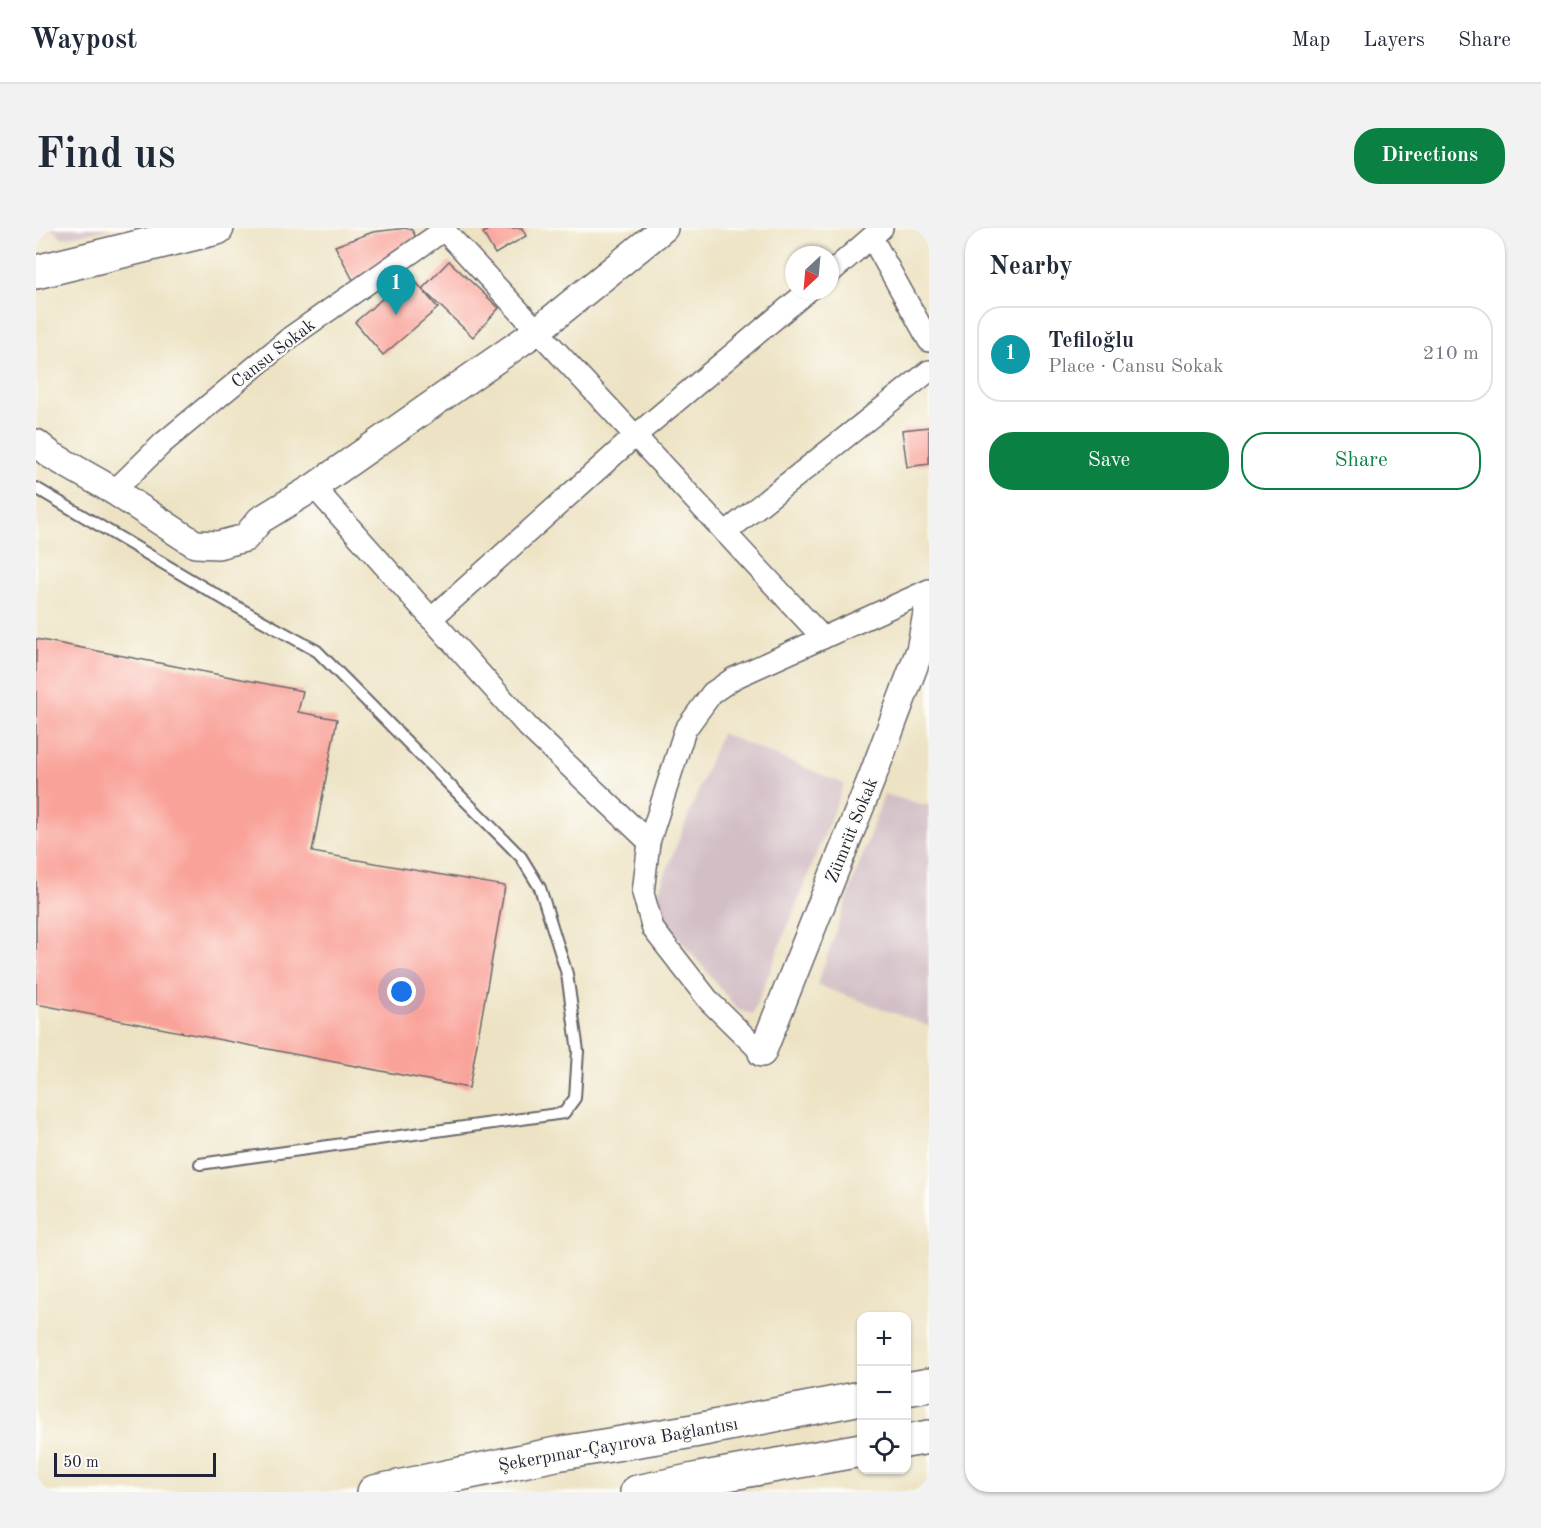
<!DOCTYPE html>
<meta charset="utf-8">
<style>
:root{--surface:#fff;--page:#f2f2f3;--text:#1f2937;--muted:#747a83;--line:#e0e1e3;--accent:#0b8043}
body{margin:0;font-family:"Old Standard TT",serif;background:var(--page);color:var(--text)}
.controls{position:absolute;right:18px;bottom:18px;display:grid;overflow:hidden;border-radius:12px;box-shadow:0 2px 4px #0004}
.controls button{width:54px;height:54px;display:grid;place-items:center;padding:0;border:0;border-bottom:2px solid var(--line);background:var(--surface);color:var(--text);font:30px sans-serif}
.compass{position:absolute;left:749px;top:18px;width:54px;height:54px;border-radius:50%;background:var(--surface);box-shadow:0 2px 4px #0004;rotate:206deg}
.scale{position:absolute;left:18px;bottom:15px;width:162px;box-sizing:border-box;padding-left:6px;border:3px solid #22223b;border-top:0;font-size:16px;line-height:21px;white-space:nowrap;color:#22223b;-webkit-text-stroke:4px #fdfcf7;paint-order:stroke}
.you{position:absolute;left:366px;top:764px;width:21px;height:21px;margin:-15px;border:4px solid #fff;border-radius:50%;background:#1a73e8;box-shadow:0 0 0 9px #1a73e833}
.badge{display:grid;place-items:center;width:39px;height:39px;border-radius:50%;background:var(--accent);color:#fff;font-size:20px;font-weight:700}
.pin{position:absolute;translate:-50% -50px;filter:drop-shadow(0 2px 3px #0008)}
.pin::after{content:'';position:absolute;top:32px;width:21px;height:18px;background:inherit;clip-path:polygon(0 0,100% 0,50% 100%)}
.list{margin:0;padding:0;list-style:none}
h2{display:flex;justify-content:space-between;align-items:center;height:78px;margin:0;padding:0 24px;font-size:26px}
h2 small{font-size:20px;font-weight:400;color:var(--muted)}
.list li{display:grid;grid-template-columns:39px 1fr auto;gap:18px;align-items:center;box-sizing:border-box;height:96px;margin:0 12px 12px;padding:0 12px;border:2px solid var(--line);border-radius:24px}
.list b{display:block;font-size:22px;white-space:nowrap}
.list p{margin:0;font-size:20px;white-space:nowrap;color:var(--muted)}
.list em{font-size:20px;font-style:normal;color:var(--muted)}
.actions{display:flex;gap:12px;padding:18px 24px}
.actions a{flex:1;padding:14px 0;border:2px solid var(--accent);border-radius:24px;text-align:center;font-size:21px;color:var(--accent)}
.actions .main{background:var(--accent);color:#fff}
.icon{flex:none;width:33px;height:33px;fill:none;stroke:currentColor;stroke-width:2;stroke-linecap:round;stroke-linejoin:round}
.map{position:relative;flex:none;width:893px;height:1264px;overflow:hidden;border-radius:24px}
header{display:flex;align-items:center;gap:36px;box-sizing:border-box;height:84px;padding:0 30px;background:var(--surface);border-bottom:2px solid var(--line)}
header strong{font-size:28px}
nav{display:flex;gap:33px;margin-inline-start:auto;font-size:21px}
.intro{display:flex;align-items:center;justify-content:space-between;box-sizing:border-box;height:144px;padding:0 36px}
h1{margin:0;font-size:42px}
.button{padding:15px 27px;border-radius:24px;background:var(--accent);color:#fff;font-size:21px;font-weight:700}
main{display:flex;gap:36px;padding:0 36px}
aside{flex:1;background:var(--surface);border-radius:24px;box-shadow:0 2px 4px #0004}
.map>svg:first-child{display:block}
.industrial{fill:#d2bec5}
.building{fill:#f9a299}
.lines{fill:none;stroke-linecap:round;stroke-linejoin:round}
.service-casing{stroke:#69666b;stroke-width:14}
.minor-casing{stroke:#69666b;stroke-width:24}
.tertiary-casing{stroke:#69666b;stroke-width:30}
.primary-casing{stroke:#69666b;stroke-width:36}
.motorway-casing{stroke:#69666b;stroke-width:36}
.service{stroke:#fff;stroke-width:10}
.minor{stroke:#fff;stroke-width:21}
.tertiary{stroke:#fff;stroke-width:27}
.primary{stroke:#fff;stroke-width:33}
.motorway{stroke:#fff;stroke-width:33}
.labels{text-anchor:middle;stroke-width:4.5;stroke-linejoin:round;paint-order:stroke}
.street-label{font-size:18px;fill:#22223b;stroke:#fdfcf7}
</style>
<header>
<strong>Waypost</strong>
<nav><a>Map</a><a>Layers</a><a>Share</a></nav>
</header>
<div class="intro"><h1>Find us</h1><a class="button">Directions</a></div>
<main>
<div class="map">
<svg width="893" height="1264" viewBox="0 0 893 1264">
<rect width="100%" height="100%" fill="#fdfcf7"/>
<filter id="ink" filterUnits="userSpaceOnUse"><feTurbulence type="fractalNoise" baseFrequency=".0167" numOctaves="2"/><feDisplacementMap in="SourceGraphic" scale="12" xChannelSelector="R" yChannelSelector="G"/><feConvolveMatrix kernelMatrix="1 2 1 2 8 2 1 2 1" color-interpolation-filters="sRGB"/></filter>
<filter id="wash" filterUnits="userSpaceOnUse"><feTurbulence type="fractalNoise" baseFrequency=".008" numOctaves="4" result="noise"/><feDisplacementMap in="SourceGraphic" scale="24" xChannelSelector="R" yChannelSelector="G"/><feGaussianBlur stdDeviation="1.35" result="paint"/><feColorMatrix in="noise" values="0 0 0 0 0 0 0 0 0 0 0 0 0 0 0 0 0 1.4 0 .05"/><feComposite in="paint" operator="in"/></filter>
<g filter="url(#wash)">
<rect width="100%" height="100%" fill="#ede3c4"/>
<!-- industrial -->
<g class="industrial">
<polygon points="15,0 77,0 27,10"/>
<polygon points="685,505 808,556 717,786 702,782 630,694 621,667"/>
<polygon points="848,566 893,578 893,798 781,757"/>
</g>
<g id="blocks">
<!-- building -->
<g class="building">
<polygon points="370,0 376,2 380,10 352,34 317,52 299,18 337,4"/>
<polygon points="455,0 486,0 490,8 459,26 447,5"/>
<polygon points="413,33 463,80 437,109 386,61"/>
<polygon points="374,47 402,80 347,127 319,94"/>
<polygon points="893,199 893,236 871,239 866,202"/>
<polygon points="0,411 267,463 262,484 301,491 276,624 469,658 433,860 0,776"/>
</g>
</g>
</g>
<g filter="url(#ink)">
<use href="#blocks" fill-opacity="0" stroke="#69666b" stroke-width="1.5"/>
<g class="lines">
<!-- service casing -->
<g class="service-casing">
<polyline id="service" points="0,260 194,375 281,423 485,629 504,660 531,746 542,823 539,870 528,885 164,936"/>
</g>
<!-- minor casing -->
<g class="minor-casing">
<g id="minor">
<polyline points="408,0 408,2 787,410"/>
<polyline points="836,10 893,113"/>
<polyline points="794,45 846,0"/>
<polyline points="278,259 492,499 613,614"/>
<polyline points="78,263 127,215 256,108 408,2"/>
<polyline points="689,305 893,143"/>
<polyline points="395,391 599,208 772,63"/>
<polyline points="726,825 674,774 617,701 607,665 613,614 649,502 676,465 698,450 893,362"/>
</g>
</g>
<!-- tertiary casing -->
<g class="tertiary-casing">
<g id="tertiary">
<polyline points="0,215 15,227 78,263 159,316 182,317 209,310 224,292 278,259 501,103 628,0"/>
<polyline points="726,825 837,547 884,422 893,375"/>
</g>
</g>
<!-- primary casing -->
<g class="primary-casing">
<polyline id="primary" points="0,44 181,0"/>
</g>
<!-- motorway casing -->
<g class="motorway-casing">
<g id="motorway">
<polyline points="870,1161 893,1157"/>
<polyline points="870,1213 893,1209"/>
<polyline points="338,1264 520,1226 657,1203 825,1170"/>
<polyline points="601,1264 663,1251 825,1222"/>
</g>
</g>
<!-- service -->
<use href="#service" class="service"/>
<!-- minor -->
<use href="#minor" class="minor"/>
<!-- tertiary -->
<use href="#tertiary" class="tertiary"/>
<!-- primary -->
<use href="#primary" class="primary"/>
<!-- motorway -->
<use href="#motorway" class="motorway"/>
</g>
</g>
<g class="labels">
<!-- street labels -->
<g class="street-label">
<text transform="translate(237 125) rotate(-38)" y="6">Cansu Sokak</text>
<text transform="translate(815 602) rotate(-68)" y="6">Zümrüt Sokak</text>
<text transform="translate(582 1216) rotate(-10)" y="6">Şekerpınar-Çayırova Bağlantısı</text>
</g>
</g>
</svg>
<div class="controls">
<button>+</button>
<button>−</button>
<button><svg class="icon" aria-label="locate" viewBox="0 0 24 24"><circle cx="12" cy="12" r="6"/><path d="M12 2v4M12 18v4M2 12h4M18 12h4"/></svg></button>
</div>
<svg class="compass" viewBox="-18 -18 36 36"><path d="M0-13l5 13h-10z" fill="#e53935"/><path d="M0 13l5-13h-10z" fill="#747a83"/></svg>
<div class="scale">50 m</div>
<div class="you"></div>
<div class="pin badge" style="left:360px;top:87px;background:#0f9aa8">1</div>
</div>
<aside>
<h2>Nearby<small></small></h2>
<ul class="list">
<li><span class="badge" style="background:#0f9aa8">1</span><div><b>Tefiloğlu</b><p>Place · Cansu Sokak</p></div><em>210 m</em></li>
</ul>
<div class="actions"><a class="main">Save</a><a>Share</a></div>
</aside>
</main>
